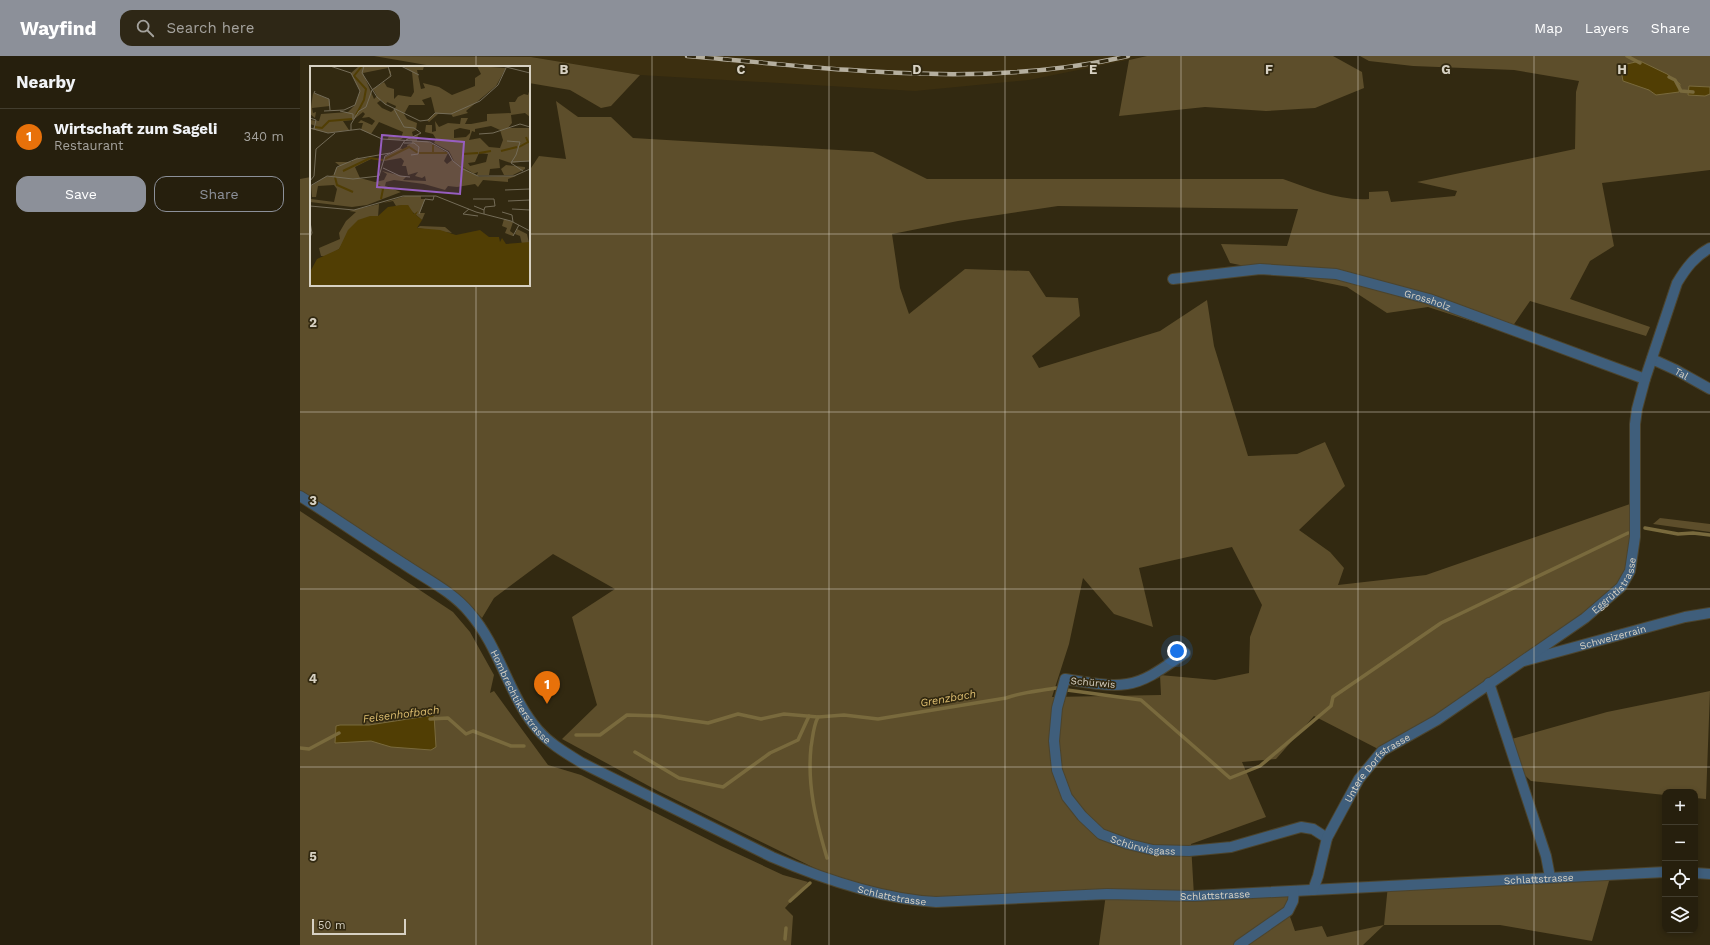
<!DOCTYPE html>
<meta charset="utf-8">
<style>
:root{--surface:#261f0d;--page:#2e2716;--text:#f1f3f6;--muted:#a4a29d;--line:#423d2e;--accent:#8c9099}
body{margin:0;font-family:"Work Sans",sans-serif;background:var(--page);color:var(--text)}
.controls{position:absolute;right:12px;bottom:12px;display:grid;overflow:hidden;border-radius:8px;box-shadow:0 2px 6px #0003}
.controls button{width:36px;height:36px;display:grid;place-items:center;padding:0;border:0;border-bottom:1px solid var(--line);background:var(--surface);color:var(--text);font:20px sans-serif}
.scale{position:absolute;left:12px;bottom:10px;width:94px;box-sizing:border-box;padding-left:4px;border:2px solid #d7d1c3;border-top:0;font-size:11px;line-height:14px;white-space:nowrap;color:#d7d1c3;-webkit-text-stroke:3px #322911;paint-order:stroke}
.you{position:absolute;left:877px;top:595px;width:14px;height:14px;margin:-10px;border:3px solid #fff;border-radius:50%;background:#1a73e8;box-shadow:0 0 0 6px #1a73e833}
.badge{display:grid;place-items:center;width:26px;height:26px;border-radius:50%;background:var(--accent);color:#fff;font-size:13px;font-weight:700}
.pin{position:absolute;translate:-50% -33px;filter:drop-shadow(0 1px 2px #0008)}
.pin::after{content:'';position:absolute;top:21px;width:14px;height:12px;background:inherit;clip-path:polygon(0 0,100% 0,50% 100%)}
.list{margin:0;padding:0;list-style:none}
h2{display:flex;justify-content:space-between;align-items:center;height:52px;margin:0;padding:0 16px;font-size:17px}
h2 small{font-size:13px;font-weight:400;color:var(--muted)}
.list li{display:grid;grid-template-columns:26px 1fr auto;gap:12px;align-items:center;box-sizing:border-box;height:56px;padding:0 16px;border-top:1px solid var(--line)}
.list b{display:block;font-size:15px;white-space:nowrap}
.list p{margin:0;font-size:13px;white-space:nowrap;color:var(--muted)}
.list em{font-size:13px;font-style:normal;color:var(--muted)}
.actions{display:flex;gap:8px;padding:12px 16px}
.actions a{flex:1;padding:9px 0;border:1px solid var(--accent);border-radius:12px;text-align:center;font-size:14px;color:var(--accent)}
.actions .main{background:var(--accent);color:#fff}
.icon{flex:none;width:22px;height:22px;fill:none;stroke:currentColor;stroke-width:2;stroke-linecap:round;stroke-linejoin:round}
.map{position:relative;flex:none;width:1410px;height:889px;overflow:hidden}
header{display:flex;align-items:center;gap:24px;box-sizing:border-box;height:56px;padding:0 20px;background:var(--accent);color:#fff}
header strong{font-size:19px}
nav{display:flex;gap:22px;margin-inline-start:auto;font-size:14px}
.search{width:280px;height:36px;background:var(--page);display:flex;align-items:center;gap:10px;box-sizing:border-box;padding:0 14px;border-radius:12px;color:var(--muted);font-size:15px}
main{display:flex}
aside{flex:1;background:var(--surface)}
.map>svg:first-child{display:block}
.built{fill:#3c2f10}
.green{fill:#5d4e2b;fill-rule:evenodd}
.water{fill:#513e04;stroke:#796a3d}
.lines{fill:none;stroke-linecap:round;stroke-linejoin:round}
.stream{stroke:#796a3d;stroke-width:3.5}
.minor-casing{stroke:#4c442d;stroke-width:12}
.minor{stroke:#3f5e7b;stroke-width:10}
.rail-casing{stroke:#b5af9f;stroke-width:4.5}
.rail{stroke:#322911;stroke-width:3;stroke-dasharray:9;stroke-linecap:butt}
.grid{fill:none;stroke:#d7d1c3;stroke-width:1;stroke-opacity:0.55}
.labels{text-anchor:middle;stroke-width:3.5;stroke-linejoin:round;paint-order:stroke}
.street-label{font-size:10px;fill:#d7d1c3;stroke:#322911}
.water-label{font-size:11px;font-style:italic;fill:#debe70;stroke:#322911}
.inset-river{fill:none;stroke:#513e04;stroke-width:2}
.inset-road{fill:none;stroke:#746c58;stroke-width:1}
.view{fill:#975ec0;fill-opacity:0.15;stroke:#975ec0;stroke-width:2}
.inset-edge{fill:none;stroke:#d7d1c3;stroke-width:2}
.grid-label{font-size:13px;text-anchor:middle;font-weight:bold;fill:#d7d1c3;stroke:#322911;stroke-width:3.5;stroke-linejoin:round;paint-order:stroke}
</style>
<header>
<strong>Wayfind</strong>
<div class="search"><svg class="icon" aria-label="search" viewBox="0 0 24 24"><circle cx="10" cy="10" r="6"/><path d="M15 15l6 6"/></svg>Search here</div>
<nav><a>Map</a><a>Layers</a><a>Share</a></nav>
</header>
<main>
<aside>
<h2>Nearby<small></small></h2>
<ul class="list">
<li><span class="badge" style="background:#e8710a">1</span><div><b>Wirtschaft zum Sageli</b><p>Restaurant</p></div><em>340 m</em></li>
</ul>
<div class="actions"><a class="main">Save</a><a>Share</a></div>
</aside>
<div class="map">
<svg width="1410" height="889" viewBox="0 0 1410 889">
<rect width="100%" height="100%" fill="#322911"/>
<!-- built -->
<polygon class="built" points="199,0 847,0 729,24 615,35 340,19 231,1"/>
<!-- green -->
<g class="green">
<polygon points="74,0 231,1 340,19 311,50 301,52 270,34 229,27 229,11 138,11"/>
<polygon points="847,0 1033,0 1062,16 1064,32 1015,52 966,55 905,51 819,60 829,4"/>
<path d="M1060,0h350v114l-108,13 12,63 -24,15 -20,38 80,28 -4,9 -116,-35 -22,32 -80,-26 -41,6 -40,-26 -117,-24 -9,-19 66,2 11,-37 -240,-3 -100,15 -66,13 8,54 9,26 56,-45 64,2 17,26 32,1 2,18 -48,40 7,12 121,-37 47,-31 7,46 34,110 49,-2 28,-12 20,44 -46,44 31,22 14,16 -6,17 88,-10 204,-71 5,33 -14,50 -104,76 -135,88 -68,-35 -38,43 -34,3 24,55 -75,27 3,52 100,-5 -6,20 7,20 27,-5 5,11 57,-12 4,-40 223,-11 -19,67 -92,-16h-116l-21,20h-264l7,-51 -170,8 -89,-18 -189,-93 -96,-52 35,-34 -25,-88 43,-28 -62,-35 -59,44 -12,20 -19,-20 -163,-107v-312l11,-2v108h218v-114l10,-15 27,3 -10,-58 22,16h33l22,21 240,14 54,27h356c28,10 56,22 86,20v-7l19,-1 3,11 64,-6 2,-5 -40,-9 158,-33 1,-57 3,-11 -65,-11 -101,-4 -44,-5zM932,491l30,58 -12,32 -1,36 -34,7 -55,-5 1,20 -109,2 17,-53 14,-66 31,36 39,13 -14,-59z"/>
<polygon points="0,455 153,556 170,576 194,619 190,637 194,635 248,709 281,719 421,790 483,819 508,826 485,852 493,860 491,889 0,889"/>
<polygon points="1360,462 1410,468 1410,476 1353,468"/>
<polygon points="1410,635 1406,743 1395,742 1395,736 1365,736 1365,739 1231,725 1218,713 1208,684 1307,656"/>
</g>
<!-- water -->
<g class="water">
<polygon points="1340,5 1367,18 1380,28 1379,36 1356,39 1349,34 1323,25 1321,14 1327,8"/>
<polygon points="1389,30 1410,31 1410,38 1405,40 1388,39"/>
<polygon points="134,659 136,691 131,694 91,691 71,685 35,687 36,670 40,669 69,669"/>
</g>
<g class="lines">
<!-- stream -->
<g class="stream">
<polyline points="1327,0 1340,7"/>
<polyline points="1369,21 1375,24 1381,35 1393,36"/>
<polyline points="1345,472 1378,478 1393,477 1410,479"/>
<polyline points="767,634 841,644 930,722 960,710 1031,650 1033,641 1141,567 1328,477"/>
<polyline points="130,663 148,662 166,678 173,675 211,690 224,690"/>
<polyline points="276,679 300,679 327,659 359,660 408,667 438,658 461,663 484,658 518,661"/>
<polyline points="0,692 9,693 39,677"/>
<polyline points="335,696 379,722 423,731 470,697 498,684 509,660"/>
<path d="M527,802c-11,-37 -20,-72 -16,-111 2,-11 2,-20 7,-30l26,-2 34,4 128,-21c16,-6 33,-7 50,-10"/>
<polyline points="490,845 510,827"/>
<polyline points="485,883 486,872"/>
</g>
<!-- minor casing -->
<g class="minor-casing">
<g id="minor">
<path id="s1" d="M873,223l87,-10 76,5 93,25 216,80"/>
<path id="s2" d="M1352,303l24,11 34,19"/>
<path id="s3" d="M0,440c35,22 69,46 104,68 22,15 49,28 66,49 30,35 39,84 68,117 12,14 28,23 44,33l190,94c51,22 108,42 164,45l171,-8 87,2 471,-24"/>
<path id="s4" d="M885,597c-18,12 -37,28 -58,31 -20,3 -42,-2 -62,-5l-8,29 -3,33 3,29 10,27 15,19 19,18 27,10 25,6 36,1 42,-4 70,-20 12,2 14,9"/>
<path id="s5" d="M1224,605l161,-44 25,-4"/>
<polyline points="1189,627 1246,800 1250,821"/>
<polyline points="1395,817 1410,818"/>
<path id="s6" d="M1013,834l5,-14 9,-38 32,-59 23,-28 55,-31 148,-102 36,-31 9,-16 5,-34v-113l2,-15 8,-30 32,-96c9,-15 18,-27 33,-35"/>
<polyline points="939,889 988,855 993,845 994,835"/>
</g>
</g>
<!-- minor -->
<use href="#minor" class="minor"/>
<!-- rail casing -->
<g class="rail-casing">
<path id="rail" d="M387,0c147,12 295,34 441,0"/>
</g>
<!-- rail -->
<use href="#rail" class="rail"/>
</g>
<!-- grid -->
<path class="grid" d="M176,0v11M352,0v889M529,0v889M705,0v889M881,0v889M1058,0v889M1234,0v889M0,178h11M229,178h1181M176,229v660M0,356h1410M0,533h1410M0,711h1410"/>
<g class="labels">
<!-- street labels -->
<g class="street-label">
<text dy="4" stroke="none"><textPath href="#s1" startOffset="259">Grossholz</textPath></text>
<text dy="4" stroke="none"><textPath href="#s2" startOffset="33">Tal</textPath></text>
<text dy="4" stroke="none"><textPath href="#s6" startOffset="445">Eggrütistrasse</textPath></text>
<text dy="4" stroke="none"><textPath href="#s5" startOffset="92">Schweizerrain</textPath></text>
<text transform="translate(793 626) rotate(5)" y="4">Schürwis</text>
<text dy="4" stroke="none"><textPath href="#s3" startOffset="305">Hombrechtikerstrasse</textPath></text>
<text dy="4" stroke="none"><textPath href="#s6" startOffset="142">Untere Dorfstrasse</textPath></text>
<text dy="4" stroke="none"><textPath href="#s4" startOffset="344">Schürwisgass</textPath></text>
<text dy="4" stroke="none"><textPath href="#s3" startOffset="1384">Schlattstrasse</textPath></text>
<text dy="4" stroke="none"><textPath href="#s3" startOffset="736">Schlattstrasse</textPath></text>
<text dy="4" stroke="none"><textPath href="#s3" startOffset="1060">Schlattstrasse</textPath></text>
</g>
<!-- water labels -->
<g class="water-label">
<text transform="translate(648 642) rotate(-10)" y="4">Grenzbach</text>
<text transform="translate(101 658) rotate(-7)" y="4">Felsenhofbach</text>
</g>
</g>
<!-- overview -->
<g transform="translate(10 10)">
<rect width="220" height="220" fill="#322911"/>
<path d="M49,0h28l4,6 -1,4 -4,4 4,-5 -2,-7 -25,5 11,26 3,-3 -4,-7 11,-7 3,5 7,2v10l4,-4 13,2 3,-5 -2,-20 -9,-6h21l-1,4h-6l4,19 4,-1 -2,-5 16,4 13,8 23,-9v-8l6,-4 -4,-8 29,2 -10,18 -30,25 2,2 -15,4 -2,-3h-13l-9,8 -2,-2 8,-7 -4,-16 -9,3 3,5h-16l-5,9 3,5 10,4 -1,7 -4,2 1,4 5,-1 -1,6h10l21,12 -4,8 3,3 5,-4 27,17 37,-1 -8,3v3l-25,-2 -5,7 -3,-3 -18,3 -9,-1 -3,4 -21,-6 -30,-4 -8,2 -1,4 16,6 -34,13 -15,2 -42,-5 1,-3 23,3 3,-13 -3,-4 -16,1 -2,11h-4l-1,-11 14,-9 9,-2 2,-7 4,-2 -5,-4h16l7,-5 -1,2 13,-1 13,2 -12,-1 -16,8 5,11 15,4 9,-2 3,-6 -5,-3 24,6 -3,3 23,1 -1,-5 -3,2 -7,-2 3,-4 -10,3 -2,-9h-4l2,-5 -3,-3 -17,3 1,-4 15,-9 4,2 4,-2 -1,-3 5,-2v-2l-8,-4 -4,3h-13l2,-4 12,2 2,-6 -24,-10 -8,12 -10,-4 2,-7h-5l3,-3 11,5 3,-4 -6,-4 -7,1 3,-4 -2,-2 -10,8 -10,1 6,9 -21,3 -17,-4 5,-3 -6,-2v-4l9,1 2,-7 27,-2 7,-7 5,-14 -9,-18zM71,34l5,5 1,-3 9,4 -1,3 -4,3 -9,-4 -5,-5zM0,22l3,5 16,6 1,7 -18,2 1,5 3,-1 -1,6 -5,-4 3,-21zM220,22v29l-5,-4 -14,2 1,8 -4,5h22v33l-19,2 -12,-4 1,9 -10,1 -1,6h-12l1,-3 -5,2 -19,-13 -5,-10 -15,-8 2,-4 -3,-5 -8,-2 1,-7h6v7l4,-1 -1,-10 4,6 9,-4 12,1 1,-6h7l-3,6h6l16,-3v-7l24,-1 -2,-11h6l3,-5 6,-3 4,1zM181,60l9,4 3,10 -3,8 -11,-1 -9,-9 -11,2 3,-9 3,1v-3zM150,62l10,2v3l-4,4 -12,1v-8zM169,87l9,1 -2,8 -16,4 -2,-3 7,-1zM196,99l19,2v2l-12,6h-9l-3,-6zM95,130h16v3h4l-5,14h5l-3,7 -13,-11 -1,-4 -12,1 -3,-5 -10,2zM69,138l-1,13 -30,18 -9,14 -11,7h-7l-2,-8 21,-9 -1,-6 7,-12 10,-9 -7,-1zM194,153l9,3 -3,9 4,3 -1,2 -8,-3 2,-5 -5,-2zM110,160l25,1 7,6 -35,-5zM207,163l10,5 2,9 -7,1 -2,-8 -5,-2z" fill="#5d4e2b" fill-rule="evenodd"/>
<path d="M92,139h6l6,9 4,-3 -2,4 6,5 -5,8 23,2 16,5 24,-5 9,7h10l1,5 2,-4 4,6 24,-2v44h-220v-14l7,-13 22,-10 9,-19 10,-10 12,-4h8l10,-9z" fill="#513e04"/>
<path class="inset-river" d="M46,49l8,-15 2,-11 -12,-13 8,-10M5,61l7,1 7,-7 23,-2M209,81l9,-5 -2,-5M191,85l16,-4M109,87h14v-8M123,87h14M169,87l12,-2M152,88l16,-1M75,93l24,-12 9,6M33,105l27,-13 13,2M25,111l2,8 16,7M68,119l5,4 -2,10"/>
<path class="inset-road" d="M20,0l21,7M54,0l-2,7 15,24 8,7 35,17 8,-1 7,-7 16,1 29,-13 18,-16 8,-17M91,0l18,9M192,0l28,7M62,24l19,-14 -3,-10M5,25l-1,2 15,6 1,11M84,43l10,18 10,1 7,5 -15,7M14,45l20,-1 11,-5 5,-14 -9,-18M30,45l13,3v5M0,52l6,2 -2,9M0,62l18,5 32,-4 22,10 48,3 18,10 5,9 10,8 15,7h36l16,-7M41,64v-6l8,-13 7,-4 6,-17M169,68l14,-1 27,-9 10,3M197,75l13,1 -4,13 -5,8M94,77h10l5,4 -1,7 -7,1M201,96l19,-1M201,97l12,8M73,102l17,8 10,1M24,109l3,-8 19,-8 34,-6M0,115l4,-5 2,-27 19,-16M0,120l17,-10 26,3 26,-3 6,-20 15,-8 5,-8M195,124l25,-1M163,133h21l1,7 -10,1 -1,3M198,135l22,-1M0,140l44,4 49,-14h33l40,16 35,9 19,10M164,140l10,4v4M159,143l-6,5 15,2M202,143l18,1M192,146l10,3 1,7M109,148l6,-15 8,1 1,-4M0,156l2,11 -2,4M203,170l6,-11"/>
<path class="view" d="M72,69l82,7 -4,52 -83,-7z"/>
<rect width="220" height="220" class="inset-edge"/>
</g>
<g class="grid-label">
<text x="264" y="18">B</text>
<text x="441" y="18">C</text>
<text x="617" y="18">D</text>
<text x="793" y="18">E</text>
<text x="969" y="18">F</text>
<text x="1146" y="18">G</text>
<text x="1322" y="18">H</text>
<text x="13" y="271">2</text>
<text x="13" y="449">3</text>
<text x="13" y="627">4</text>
<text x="13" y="805">5</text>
</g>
</svg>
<div class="controls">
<button>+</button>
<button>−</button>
<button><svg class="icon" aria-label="locate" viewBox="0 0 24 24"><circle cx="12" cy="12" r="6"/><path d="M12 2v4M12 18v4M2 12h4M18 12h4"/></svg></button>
<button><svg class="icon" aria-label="layers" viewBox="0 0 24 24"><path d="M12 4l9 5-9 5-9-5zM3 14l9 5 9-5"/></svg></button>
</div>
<div class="scale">50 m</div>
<div class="you"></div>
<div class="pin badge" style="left:247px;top:648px;background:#e8710a">1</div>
</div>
</main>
